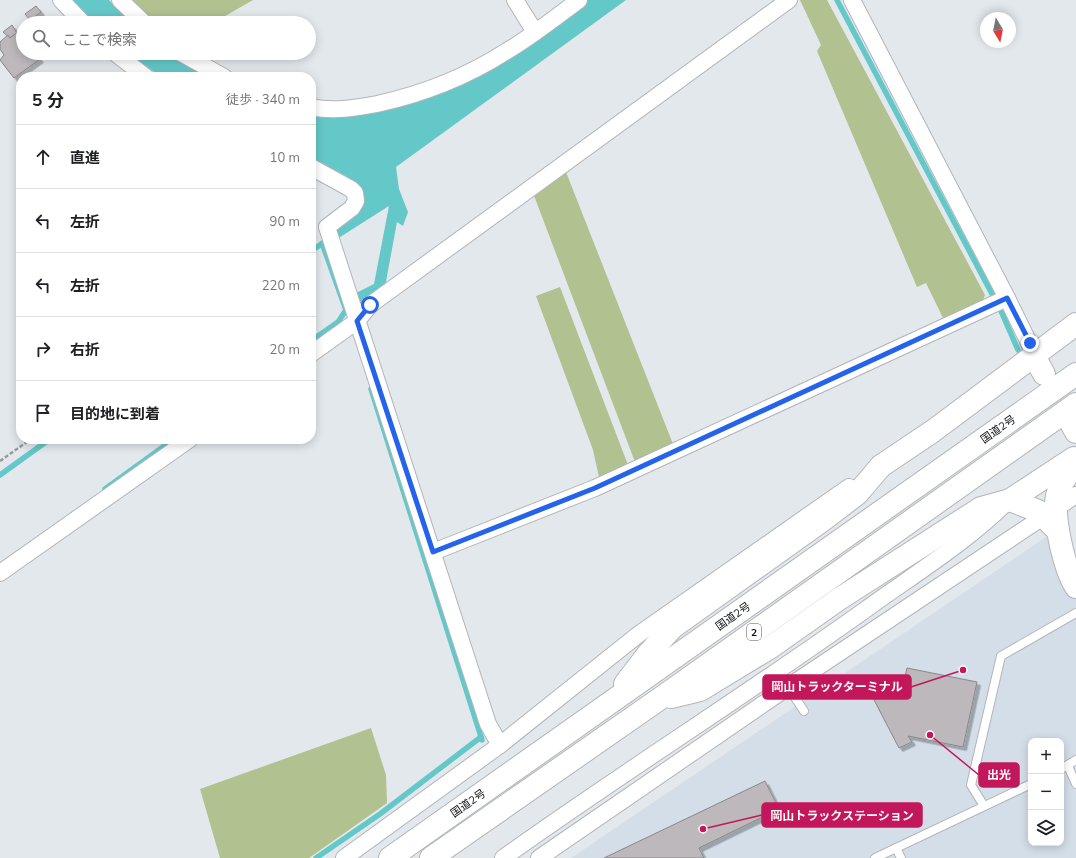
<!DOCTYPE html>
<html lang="ja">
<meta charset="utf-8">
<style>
:root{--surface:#fff;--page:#f2f2f2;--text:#202124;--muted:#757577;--line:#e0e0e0}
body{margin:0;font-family:Mulish,"Noto Sans JP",sans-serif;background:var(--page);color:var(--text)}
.controls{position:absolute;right:12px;bottom:12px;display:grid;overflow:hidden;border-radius:8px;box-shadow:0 2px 10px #0003}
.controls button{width:36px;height:36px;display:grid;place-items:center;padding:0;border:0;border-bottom:1px solid var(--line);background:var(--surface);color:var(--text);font:20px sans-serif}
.compass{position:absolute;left:980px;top:12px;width:36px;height:36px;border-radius:50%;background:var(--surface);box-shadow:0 2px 10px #0003;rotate:170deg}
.stop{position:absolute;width:12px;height:12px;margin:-9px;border:3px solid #2563eb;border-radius:50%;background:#fff}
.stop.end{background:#2563eb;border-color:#fff;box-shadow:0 1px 4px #0008}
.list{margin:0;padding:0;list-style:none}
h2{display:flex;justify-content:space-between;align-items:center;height:52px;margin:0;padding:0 16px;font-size:17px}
h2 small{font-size:13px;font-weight:400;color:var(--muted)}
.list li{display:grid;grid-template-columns:26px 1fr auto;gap:12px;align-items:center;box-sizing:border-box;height:64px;padding:0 16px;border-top:1px solid var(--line)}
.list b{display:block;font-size:15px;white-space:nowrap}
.list em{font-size:13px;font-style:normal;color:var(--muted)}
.icon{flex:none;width:22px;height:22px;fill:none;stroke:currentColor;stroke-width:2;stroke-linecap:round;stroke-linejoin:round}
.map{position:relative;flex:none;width:1076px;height:858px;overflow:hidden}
.search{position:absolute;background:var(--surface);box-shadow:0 2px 10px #0003;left:16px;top:16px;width:300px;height:44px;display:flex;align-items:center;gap:10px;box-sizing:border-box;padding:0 14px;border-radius:22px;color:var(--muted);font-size:15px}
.panel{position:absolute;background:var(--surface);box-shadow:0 2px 10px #0003;left:16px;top:72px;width:300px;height:372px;border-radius:16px}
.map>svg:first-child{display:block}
.built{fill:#d4dee8;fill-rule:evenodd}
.green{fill:#b1c190}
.water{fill:#64c8c9}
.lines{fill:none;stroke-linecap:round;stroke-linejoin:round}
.stream{stroke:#64c8c9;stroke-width:5.5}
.building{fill:#bcb8bc;stroke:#8a868a;filter:url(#shadow)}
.lane-casing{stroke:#b1b5ba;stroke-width:10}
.street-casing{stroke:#b1b5ba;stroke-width:18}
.secondary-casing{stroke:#b1b5ba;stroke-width:24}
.highway-casing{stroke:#b1b5ba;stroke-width:24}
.path{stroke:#969a9d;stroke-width:2.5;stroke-dasharray:4 2;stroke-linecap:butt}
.lane{stroke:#fff;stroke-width:8}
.street{stroke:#fff;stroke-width:16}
.secondary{stroke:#fff;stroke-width:22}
.highway{stroke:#fff;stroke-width:22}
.route{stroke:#2563eb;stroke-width:5}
.labels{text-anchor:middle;stroke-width:3;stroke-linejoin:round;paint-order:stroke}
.shield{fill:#fff;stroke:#565658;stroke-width:1}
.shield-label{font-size:10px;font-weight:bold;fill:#0d0e10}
.street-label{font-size:11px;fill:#0d0e10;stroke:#fff}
.leader{fill:none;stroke:#c2185b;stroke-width:1.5}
.callout-dot{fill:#c2185b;stroke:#fff;stroke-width:1.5}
.callout{fill:#c2185b;stroke:#c2185b;stroke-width:1.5}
.callout-label{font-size:12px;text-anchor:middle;font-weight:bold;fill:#fff}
</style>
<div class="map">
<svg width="1076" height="858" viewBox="0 0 1076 858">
<defs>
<filter id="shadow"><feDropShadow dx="3.5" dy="3.5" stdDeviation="0" flood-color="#0004"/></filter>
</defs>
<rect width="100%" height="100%" fill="#e3e8ec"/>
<!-- built -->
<path class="built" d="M1046,537l30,62v259h-505zM1031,741h30v102h-30z"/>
<!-- green -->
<g class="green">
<polygon points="129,0 253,0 213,23 151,23"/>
<polygon points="800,0 827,0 985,295 982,302 943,318 926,283 917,287 817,51 821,45"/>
<polygon points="566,172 673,444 635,462 533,193"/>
<polygon points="560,287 628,465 599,477 593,450 536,296"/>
<polygon points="371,728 386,775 387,803 309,858 220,858 200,789"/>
</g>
<!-- water -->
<g class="water">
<polygon points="71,0 109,0 131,23 91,23"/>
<polygon points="585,0 626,0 396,167 399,189 408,212 403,226 397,222 385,287 358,304 354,294 374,284 389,206 337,239 334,231 363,207 359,185 311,158 311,112 401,103"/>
<polygon points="127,53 171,53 189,67 212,77 162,77"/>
</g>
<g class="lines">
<!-- stream -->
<g class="stream">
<polyline points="837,0 1001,311 1018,350"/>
<polyline points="311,251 329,239"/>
<polyline points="311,341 338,322 346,310 322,243"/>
<polyline points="371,389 482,740"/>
<polyline points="0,475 50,439"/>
<polyline points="105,489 174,439"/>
<polyline points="316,858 380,814 481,737"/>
</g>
</g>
<!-- building -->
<g class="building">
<polygon points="36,6 41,12 30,20 25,14"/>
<polygon points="12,25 17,33 10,38 3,32"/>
<polygon points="19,31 23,37 23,53 35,53 40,59 14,78 0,60 4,55 0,49 0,42 8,35 10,38"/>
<polygon points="907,668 977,682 963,747 908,736 912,742 899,748 872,696 894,685 900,698"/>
<polygon points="765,781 779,809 699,848 704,858 604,858"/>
</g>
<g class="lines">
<!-- lane casing -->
<g class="lane-casing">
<g id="lane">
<polyline points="788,687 804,711"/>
<polyline points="1068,766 1076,784"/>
<polyline points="1061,769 1076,760"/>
<polyline points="984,806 971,785 1001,656 1076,613"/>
<polyline points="896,848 901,858"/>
<polyline points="875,858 1031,784"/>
</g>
</g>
<!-- street casing -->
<g class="street-casing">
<g id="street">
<polyline points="61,0 83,23"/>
<polyline points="120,0 144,23"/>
<polyline points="515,0 535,32"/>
<polyline points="852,0 1007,298 1029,343 1034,356"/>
<polyline points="115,53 146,77"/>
<polyline points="181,53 224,77"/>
<path d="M311,107c22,5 45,1 66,-3 46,-10 91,-28 130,-53 25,-15 49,-34 72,-51"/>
<polyline points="311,167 351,189 355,193 356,201 352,208 327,227 488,724 500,745"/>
<polyline points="311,354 357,321 370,305 789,0"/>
<polyline points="433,552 595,488 1007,298"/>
<polyline points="0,573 190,439"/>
<polyline points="344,858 500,745 639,634 849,487"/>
<path d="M503,858c119,-85 243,-163 362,-248 48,-35 101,-67 143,-109"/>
<polyline points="539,858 788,687 1076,495"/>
</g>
</g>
<!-- secondary casing -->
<g class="secondary-casing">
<g id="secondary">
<polyline points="1034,356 1044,374"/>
<polyline points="1072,425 1076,432"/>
<path d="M1076,463c-7,9 -14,18 -18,29 -7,21 6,76 18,95"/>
<polyline points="881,466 933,431 1076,324"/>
<polyline points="1010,500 1074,458"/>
<polyline points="1010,500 1038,511 1058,531"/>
</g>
</g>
<!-- highway casing -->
<g class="highway-casing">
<g id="highway">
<polyline points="625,684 648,654 673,627 823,520 857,494 881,466"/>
<polyline points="671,697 700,690 771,647 839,599 981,508 1010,500"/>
<polyline points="390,858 1076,374"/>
<polyline points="431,858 658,700 1076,404"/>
</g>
</g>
<!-- path -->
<polyline class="path" points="0,461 31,439"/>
<!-- lane -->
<use href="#lane" class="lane"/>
<!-- street -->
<use href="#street" class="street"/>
<!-- secondary -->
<use href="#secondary" class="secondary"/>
<!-- highway -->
<use href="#highway" class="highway"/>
</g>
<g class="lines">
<!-- route -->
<polyline class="route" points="370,305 357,321 433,552 595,488 1007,298 1030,343"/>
</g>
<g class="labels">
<!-- shield labels -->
<rect class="shield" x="747" y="624" width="14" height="16" rx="3"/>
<g class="shield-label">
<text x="754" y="636">2</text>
</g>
<!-- street labels -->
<g class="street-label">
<text transform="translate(998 429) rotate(-35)" y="4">国道2号</text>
<text transform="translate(733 616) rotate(-35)" y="4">国道2号</text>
<text transform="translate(468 803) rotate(-35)" y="4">国道2号</text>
</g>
</g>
<!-- callouts -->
<path class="leader" d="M963 670L911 687M930 735L979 775M703 829L762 815"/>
<g class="callout-dot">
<circle cx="963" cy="670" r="4"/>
<circle cx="930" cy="735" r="4"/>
<circle cx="703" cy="829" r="4"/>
</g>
<g class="callout">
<rect x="763" y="675" width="148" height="24" rx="4"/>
<rect x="979" y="763" width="40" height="24" rx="4"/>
<rect x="762" y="803" width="160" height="24" rx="4"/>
</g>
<g class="callout-label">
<text x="837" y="691">岡山トラックターミナル</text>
<text x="999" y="779">出光</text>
<text x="842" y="820">岡山トラックステーション</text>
</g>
</svg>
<div class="controls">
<button>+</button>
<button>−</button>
<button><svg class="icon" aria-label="layers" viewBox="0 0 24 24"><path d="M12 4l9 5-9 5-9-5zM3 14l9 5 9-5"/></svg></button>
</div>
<svg class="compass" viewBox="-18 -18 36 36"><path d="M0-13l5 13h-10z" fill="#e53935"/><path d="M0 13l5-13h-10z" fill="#757577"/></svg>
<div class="stop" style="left:370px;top:305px"></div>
<div class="stop end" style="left:1030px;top:343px"></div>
<div class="search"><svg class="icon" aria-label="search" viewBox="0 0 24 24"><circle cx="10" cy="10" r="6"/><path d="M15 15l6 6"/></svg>ここで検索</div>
<section class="panel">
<h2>5 分<small>徒歩 · 340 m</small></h2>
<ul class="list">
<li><svg class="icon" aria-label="ahead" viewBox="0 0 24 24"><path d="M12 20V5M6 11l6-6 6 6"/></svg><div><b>直進</b></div><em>10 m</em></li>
<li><svg class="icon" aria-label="left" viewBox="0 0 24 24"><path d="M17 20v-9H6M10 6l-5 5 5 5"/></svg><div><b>左折</b></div><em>90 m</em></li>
<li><svg class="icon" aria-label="left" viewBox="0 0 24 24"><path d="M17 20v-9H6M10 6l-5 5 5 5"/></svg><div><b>左折</b></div><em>220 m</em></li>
<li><svg class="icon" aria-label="right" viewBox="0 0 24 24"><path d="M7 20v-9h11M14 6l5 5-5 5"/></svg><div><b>右折</b></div><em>20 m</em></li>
<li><svg class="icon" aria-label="arrive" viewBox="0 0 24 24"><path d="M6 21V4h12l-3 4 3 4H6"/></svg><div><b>目的地に到着</b></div></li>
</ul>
</section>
</div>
